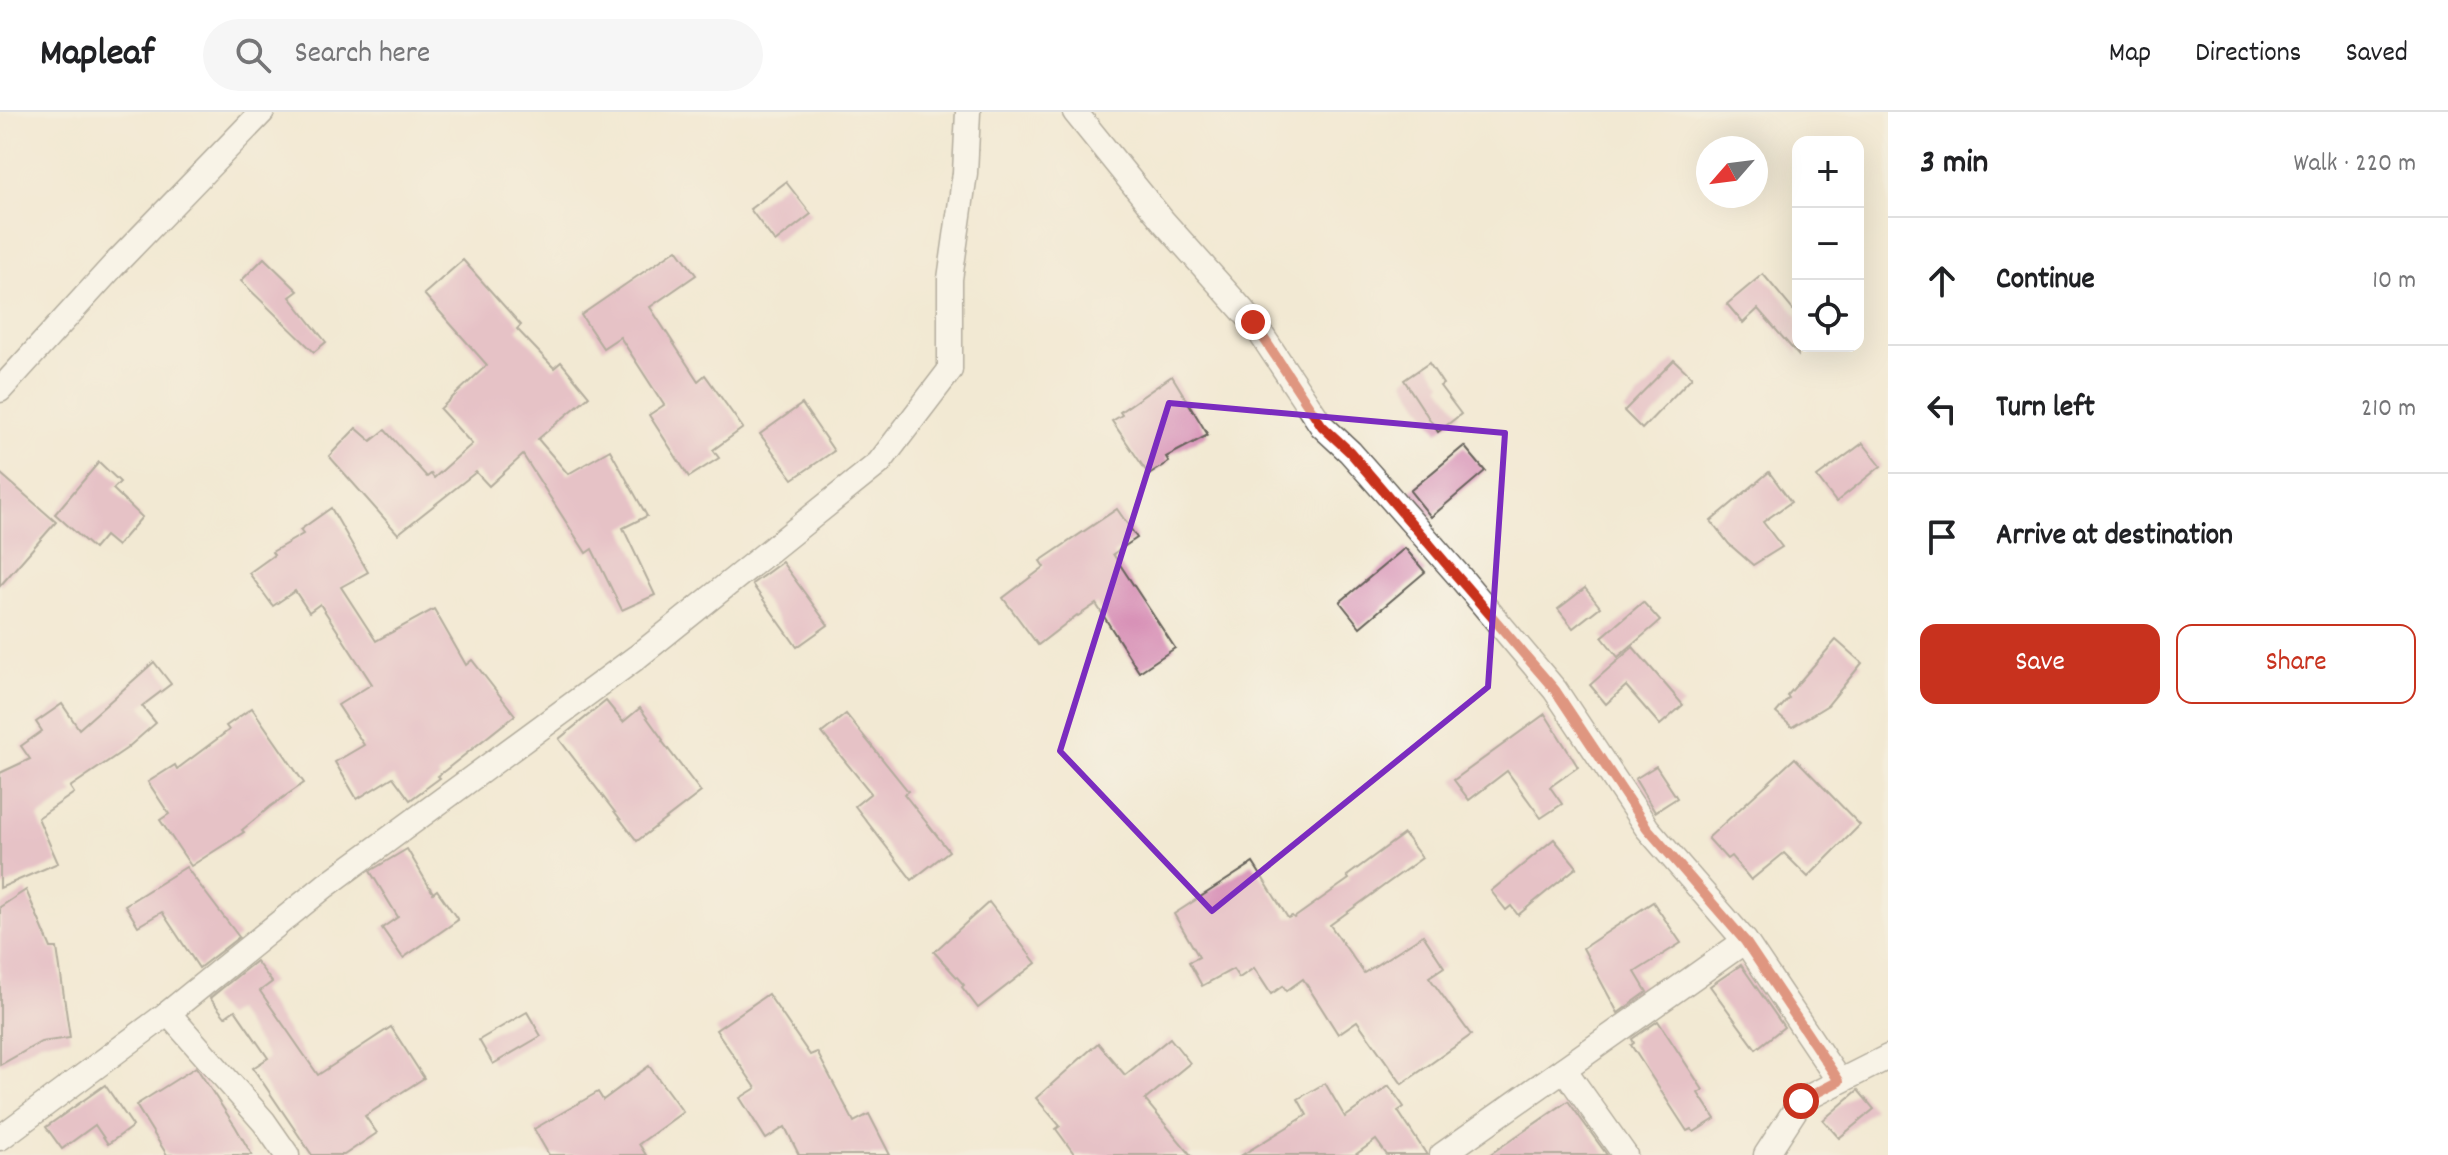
<!DOCTYPE html>
<meta charset="utf-8">
<style>
:root{--surface:#fff;--page:#f6f6f6;--text:#202124;--muted:#757577;--line:#e0e0e0;--accent:#c8321e}
body{margin:0;font-family:Dekko,sans-serif;background:var(--page);color:var(--text)}
.controls{position:absolute;right:24px;top:24px;display:grid;overflow:hidden;border-radius:16px;box-shadow:0 8px 32px #0002}
.controls button{width:72px;height:72px;display:grid;place-items:center;padding:0;border:0;border-bottom:2px solid var(--line);background:var(--surface);color:var(--text);font:40px sans-serif}
.compass{position:absolute;left:1696px;top:24px;width:72px;height:72px;border-radius:50%;background:var(--surface);box-shadow:0 8px 32px #0002;rotate:242deg}
.stop{position:absolute;width:24px;height:24px;margin:-18px;border:6px solid #c8321e;border-radius:50%;background:#fff}
.stop.end{background:#c8321e;border-color:#fff;box-shadow:0 2px 8px #0008}
.list{margin:0;padding:0;list-style:none}
h2{display:flex;justify-content:space-between;align-items:center;height:104px;margin:0;padding:0 32px;font-size:34px}
h2 small{font-size:26px;font-weight:400;color:var(--muted)}
.list li{display:grid;grid-template-columns:52px 1fr auto;gap:24px;align-items:center;box-sizing:border-box;height:128px;padding:0 32px;border-top:2px solid var(--line)}
.list b{display:block;font-size:30px;white-space:nowrap}
.list em{font-size:26px;font-style:normal;color:var(--muted)}
.actions{display:flex;gap:16px;padding:24px 32px}
.actions a{flex:1;padding:18px 0;border:2px solid var(--accent);border-radius:16px;text-align:center;font-size:28px;color:var(--accent)}
.actions .main{background:var(--accent);color:#fff}
.icon{flex:none;width:44px;height:44px;fill:none;stroke:currentColor;stroke-width:2;stroke-linecap:round;stroke-linejoin:round}
.map{position:relative;flex:none;width:1888px;height:1043px;overflow:hidden}
header{display:flex;align-items:center;gap:48px;box-sizing:border-box;height:112px;padding:0 40px;background:var(--surface);border-bottom:2px solid var(--line)}
header strong{font-size:38px}
nav{display:flex;gap:44px;margin-inline-start:auto;font-size:28px}
.search{width:560px;height:72px;background:var(--page);display:flex;align-items:center;gap:20px;box-sizing:border-box;padding:0 28px;border-radius:44px;color:var(--muted);font-size:30px}
main{display:flex}
aside{flex:1;background:var(--surface)}
.map>svg:first-child{display:block}
.building{fill:#d892b7}
.lines{fill:none;stroke-linecap:round;stroke-linejoin:round}
.minor-casing{stroke:#67645c;stroke-width:27}
.minor{stroke:#fff;stroke-width:24}
.route{stroke:#c8321e;stroke-width:10}
.marked{fill:none;stroke:#7b2cbf;stroke-width:6;stroke-linejoin:round}
</style>
<header>
<strong>Mapleaf</strong>
<div class="search"><svg class="icon" aria-label="search" viewBox="0 0 24 24"><circle cx="10" cy="10" r="6"/><path d="M15 15l6 6"/></svg>Search here</div>
<nav><a>Map</a><a>Directions</a><a>Saved</a></nav>
</header>
<main>
<div class="map">
<svg width="1888" height="1043" viewBox="0 0 1888 1043">
<rect width="100%" height="100%" fill="#f7f3e8"/>
<filter id="ink" filterUnits="userSpaceOnUse"><feTurbulence type="fractalNoise" baseFrequency=".0125" numOctaves="2"/><feDisplacementMap in="SourceGraphic" scale="16" xChannelSelector="R" yChannelSelector="G"/><feConvolveMatrix kernelMatrix="1 2 1 2 8 2 1 2 1" color-interpolation-filters="sRGB"/></filter>
<filter id="wash" filterUnits="userSpaceOnUse"><feTurbulence type="fractalNoise" baseFrequency=".006" numOctaves="4" result="noise"/><feDisplacementMap in="SourceGraphic" scale="32" xChannelSelector="R" yChannelSelector="G"/><feGaussianBlur stdDeviation="1.8" result="paint"/><feColorMatrix in="noise" values="0 0 0 0 0 0 0 0 0 0 0 0 0 0 0 0 0 1.4 0 .05"/><feComposite in="paint" operator="in"/></filter>
<g filter="url(#wash)">
<rect width="100%" height="100%" fill="#f2e9d3"/>
<g id="blocks">
<!-- building -->
<g class="building">
<polygon points="786,70 811,102 775,130 750,97"/>
<polygon points="677,137 696,163 650,195 698,269 705,263 743,316 713,338 719,346 689,365 649,303 664,293 620,225 603,236 581,203"/>
<polygon points="264,146 298,179 290,185 326,230 314,240 241,169"/>
<polygon points="463,148 521,213 517,217 554,256 561,250 589,284 538,327 568,362 610,338 647,404 623,416 655,483 622,498 592,437 586,441 523,343 489,374 476,360 398,422 329,344 356,316 371,329 385,318 427,365 431,362 434,366 472,332 440,297 487,253 424,182"/>
<polygon points="1763,162 1798,204 1798,243 1758,197 1743,211 1727,192"/>
<polygon points="1674,248 1692,265 1642,317 1624,299"/>
<polygon points="1429,251 1443,272 1440,274 1461,302 1438,320 1404,268"/>
<polygon points="1172,264 1208,323 1166,345 1169,350 1149,363 1112,309 1122,303 1120,300"/>
<polygon points="802,292 834,339 793,367 760,322"/>
<polygon points="1863,331 1881,354 1836,390 1817,365"/>
<polygon points="1464,334 1485,359 1431,405 1410,379"/>
<polygon points="99,350 120,370 113,377 142,405 117,434 105,424 94,437 55,402"/>
<polygon points="1769,360 1791,390 1763,410 1782,435 1753,453 1729,432 1711,409"/>
<polygon points="0,361 56,410 0,474"/>
<polygon points="331,396 368,460 341,475 376,529 434,497 466,553 472,548 515,603 438,664 440,666 410,688 393,665 357,687 335,650 364,633 338,593 372,572 320,492 309,500 295,479 273,494 249,461 274,443 272,440 303,422 300,418"/>
<polygon points="1117,397 1137,426 1113,442 1175,536 1139,560 1096,492 1078,504 1077,503 1038,533 1003,486 1044,455 1040,449"/>
<polygon points="1405,436 1425,460 1360,515 1340,490"/>
<polygon points="782,450 828,513 797,535 752,472"/>
<polygon points="1585,476 1600,495 1573,516 1558,497"/>
<polygon points="1643,490 1660,509 1618,545 1602,525"/>
<polygon points="1836,528 1862,551 1828,593 1792,615 1776,601 1789,586 1787,584"/>
<polygon points="1633,535 1683,593 1660,613 1626,574 1606,592 1590,573"/>
<polygon points="154,550 171,572 142,594 156,611 126,637 70,675 74,681 38,706 58,751 0,776 0,661 30,647 21,634 42,619 36,610 62,592 79,617"/>
<polygon points="606,589 623,610 640,596 663,628 662,629 701,680 637,729 559,627"/>
<polygon points="252,596 304,671 271,694 242,718 244,720 191,754 160,708 169,702 148,670 175,653 177,657 229,618 226,614"/>
<polygon points="846,602 908,679 904,682 949,739 912,768 855,694 871,681 822,621"/>
<polygon points="1545,602 1578,655 1550,675 1562,692 1541,706 1507,659 1469,688 1454,668"/>
<polygon points="1795,646 1860,713 1808,765 1784,741 1751,768 1731,744 1727,747 1708,726"/>
<polygon points="1656,654 1677,686 1655,700 1635,667"/>
<polygon points="1404,722 1422,746 1330,813 1364,861 1423,823 1444,855 1429,865 1471,923 1402,972 1357,909 1338,922 1303,867 1286,879 1283,874 1271,882 1254,856 1239,866 1233,857 1202,874 1189,850 1199,845 1174,802 1253,751 1288,806 1292,804 1294,806 1349,767 1347,764"/>
<polygon points="1554,727 1577,755 1518,803 1511,794 1506,798 1491,779"/>
<polygon points="407,737 433,781 437,778 458,808 403,846 382,816 398,805 370,759"/>
<polygon points="186,755 239,825 199,856 162,800 138,814 125,793"/>
<polygon points="26,778 51,836 57,836 70,926 41,930 0,953 0,795"/>
<polygon points="989,790 1036,851 978,896 962,875 964,873 934,840"/>
<polygon points="1653,790 1681,831 1635,860 1647,880 1618,901 1583,836"/>
<polygon points="256,849 272,870 260,879 318,963 391,915 424,966 365,1004 377,1021 344,1043 312,1043 253,956 268,946 235,898 225,905 210,886"/>
<polygon points="1741,853 1784,915 1756,937 1710,874"/>
<polygon points="768,882 810,943 817,940 854,1010 869,1002 890,1043 799,1043 785,1015 766,1027 740,986 756,976 716,918"/>
<polygon points="527,900 541,924 493,952 479,928"/>
<polygon points="1658,909 1703,978 1698,981 1715,1007 1694,1020 1691,1017 1687,1019 1631,933 1634,931 1632,927"/>
<polygon points="1170,926 1190,951 1145,988 1191,1043 1075,1043 1056,1017 1060,1014 1036,986 1098,931 1125,963"/>
<polygon points="649,954 683,1000 639,1032 646,1043 549,1043 534,1017 598,980 603,988"/>
<polygon points="196,955 235,1014 252,1043 167,1043 136,993"/>
<polygon points="1325,971 1345,1005 1389,974 1404,995 1398,999 1427,1043 1387,1043 1376,1028 1355,1043 1242,1043 1307,1003 1298,987"/>
<polygon points="105,973 133,1014 108,1032 95,1013 62,1037 46,1015"/>
<polygon points="1858,978 1874,997 1839,1026 1823,1008"/>
<polygon points="1568,989 1607,1043 1489,1043"/>
</g>
</g>
</g>
<g filter="url(#ink)">
<use href="#blocks" fill-opacity="0" stroke="#67645c" stroke-width="2"/>
<g class="lines">
<!-- minor casing -->
<g class="minor-casing">
<g id="minor">
<polyline points="1075,0 1163,109 1253,210 1322,314 1350,340 1460,465 1555,578 1647,716 1745,829"/>
<polyline points="0,278 114,153 262,0"/>
<polyline points="168,901 264,1010 287,1043"/>
<polyline points="1564,957 1625,1043"/>
<polyline points="0,1026 168,901 325,774 637,545 879,351 950,258 950,167 965,61 968,0"/>
<polyline points="1442,1043 1745,829 1839,969"/>
<polyline points="1766,1043 1801,989 1888,945"/>
</g>
</g>
<!-- minor -->
<use href="#minor" class="minor"/>
</g>
</g>
<g class="lines" filter="url(#ink)">
<!-- route -->
<polyline class="route" points="1253,210 1322,314 1350,340 1555,578 1647,716 1745,829 1839,969 1801,989"/>
</g>
<!-- marked area -->
<path d="M0 0H1888V1043H0ZM1169,291l336,30 -17,254 -276,224 -152,-160z" fill="#f2e9d3" fill-opacity=".55" fill-rule="evenodd"/>
<path class="marked" d="M1169,291l336,30 -17,254 -276,224 -152,-160z"/>
</svg>
<div class="controls">
<button>+</button>
<button>−</button>
<button><svg class="icon" aria-label="locate" viewBox="0 0 24 24"><circle cx="12" cy="12" r="6"/><path d="M12 2v4M12 18v4M2 12h4M18 12h4"/></svg></button>
</div>
<svg class="compass" viewBox="-18 -18 36 36"><path d="M0-13l5 13h-10z" fill="#e53935"/><path d="M0 13l5-13h-10z" fill="#757577"/></svg>
<div class="stop" style="left:1801px;top:989px"></div>
<div class="stop end" style="left:1253px;top:210px"></div>
</div>
<aside>
<h2>3 min<small>Walk · 220 m</small></h2>
<ul class="list">
<li><svg class="icon" aria-label="ahead" viewBox="0 0 24 24"><path d="M12 20V5M6 11l6-6 6 6"/></svg><div><b>Continue</b></div><em>10 m</em></li>
<li><svg class="icon" aria-label="left" viewBox="0 0 24 24"><path d="M17 20v-9H6M10 6l-5 5 5 5"/></svg><div><b>Turn left</b></div><em>210 m</em></li>
<li><svg class="icon" aria-label="arrive" viewBox="0 0 24 24"><path d="M6 21V4h12l-3 4 3 4H6"/></svg><div><b>Arrive at destination</b></div></li>
</ul>
<div class="actions"><a class="main">Save</a><a>Share</a></div>
</aside>
</main>
